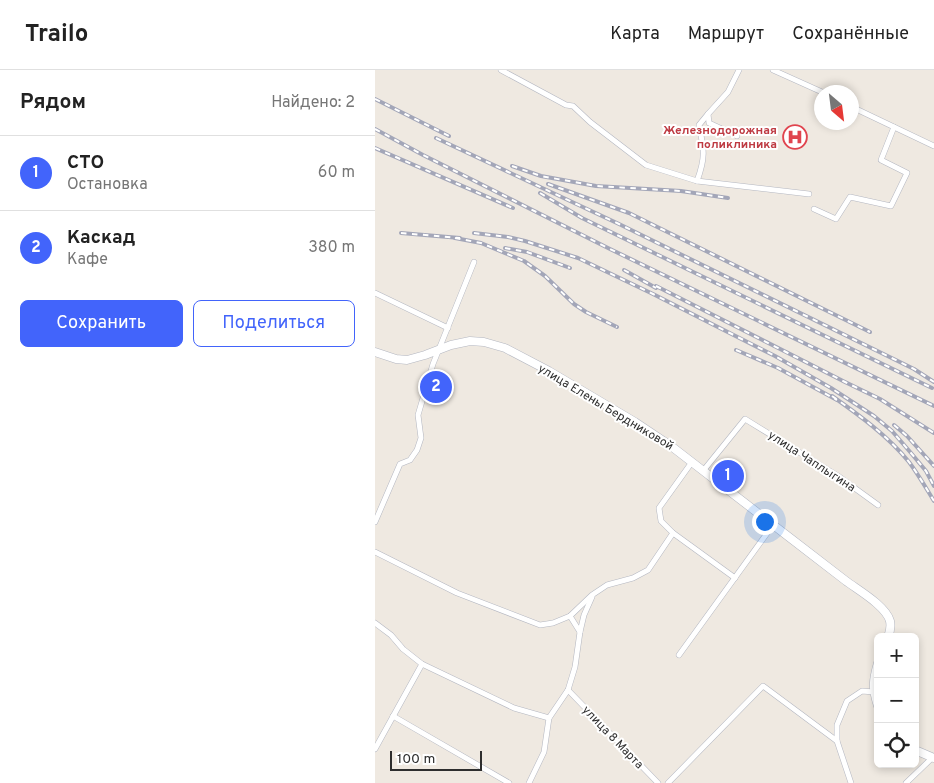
<!DOCTYPE html>
<html lang="ru">
<meta charset="utf-8">
<style>
:root{--surface:#fff;--page:#f2f2f2;--text:#222;--muted:#767676;--line:#e0e0e0;--accent:#4264fb}
body{margin:0;font-family:Overpass,sans-serif;background:var(--page);color:var(--text)}
.controls{position:absolute;right:15px;bottom:15px;display:grid;overflow:hidden;border-radius:8px;box-shadow:0 2px 8px #0003}
.controls button{width:45px;height:45px;display:grid;place-items:center;padding:0;border:0;border-bottom:1px solid var(--line);background:var(--surface);color:var(--text);font:25px sans-serif}
.compass{position:absolute;left:439px;top:15px;width:45px;height:45px;border-radius:50%;background:var(--surface);box-shadow:0 2px 8px #0003;rotate:152deg}
.scale{position:absolute;left:15px;bottom:12px;width:92px;box-sizing:border-box;padding-left:5px;border:2px solid #2e2e2e;border-top:0;font-size:14px;line-height:18px;white-space:nowrap;color:#2e2e2e;-webkit-text-stroke:4px #fff;paint-order:stroke}
.you{position:absolute;left:389px;top:451px;width:18px;height:18px;margin:-12px;border:4px solid #fff;border-radius:50%;background:#1a73e8;box-shadow:0 0 0 8px #1a73e833}
.badge{display:grid;place-items:center;width:32px;height:32px;border-radius:50%;background:var(--accent);color:#fff;font-size:16px;font-weight:700}
.pin{position:absolute;translate:-50% -50%;border:2px solid #fff;box-shadow:0 1px 5px #0006}
.list{margin:0;padding:0;list-style:none}
h2{display:flex;justify-content:space-between;align-items:center;height:65px;margin:0;padding:0 20px;font-size:21px}
h2 small{font-size:16px;font-weight:400;color:var(--muted)}
.list li{display:grid;grid-template-columns:32px 1fr auto;gap:15px;align-items:center;box-sizing:border-box;height:75px;padding:0 20px;border-top:1px solid var(--line)}
.list b{display:block;font-size:19px;white-space:nowrap}
.list p{margin:0;font-size:16px;white-space:nowrap;color:var(--muted)}
.list em{font-size:16px;font-style:normal;color:var(--muted)}
.actions{display:flex;gap:10px;padding:15px 20px}
.actions a{flex:1;padding:11px 0;border:1px solid var(--accent);border-radius:8px;text-align:center;font-size:18px;color:var(--accent)}
.actions .main{background:var(--accent);color:#fff}
.icon{flex:none;width:28px;height:28px;fill:none;stroke:currentColor;stroke-width:2;stroke-linecap:round;stroke-linejoin:round}
.map{position:relative;flex:none;width:559px;height:713px;overflow:hidden}
header{display:flex;align-items:center;gap:30px;box-sizing:border-box;height:70px;padding:0 25px;background:var(--surface);border-bottom:1px solid var(--line)}
header strong{font-size:24px}
nav{display:flex;gap:28px;margin-inline-start:auto;font-size:18px}
main{display:flex}
aside{flex:1;background:var(--surface)}
.map>svg:first-child{display:block}
.lines{fill:none;stroke-linecap:round;stroke-linejoin:round}
.street-casing{stroke:#b4b7c1;stroke-width:6}
.secondary-casing{stroke:#b4b7c1;stroke-width:9}
.street{stroke:#fff;stroke-width:5}
.secondary{stroke:#fff;stroke-width:8}
.rail-casing{stroke:#a3a6b8;stroke-width:4}
.rail{stroke:#fff;stroke-width:2;stroke-dasharray:5.5;stroke-linecap:butt}
.labels{text-anchor:middle;stroke-width:4;stroke-linejoin:round;paint-order:stroke}
.health-label{font-size:12px;font-weight:bold;fill:#be3a42;stroke:#fff;text-anchor:end}
.street-label{font-size:12px;fill:#2e2e2e;stroke:#fff}
</style>
<header>
<strong>Trailo</strong>
<nav><a>Карта</a><a>Маршрут</a><a>Сохранённые</a></nav>
</header>
<main>
<aside>
<h2>Рядом<small>Найдено: 2</small></h2>
<ul class="list">
<li><span class="badge">1</span><div><b>СТО</b><p>Остановка</p></div><em>60 m</em></li>
<li><span class="badge">2</span><div><b>Каскад</b><p>Кафе</p></div><em>380 m</em></li>
</ul>
<div class="actions"><a class="main">Сохранить</a><a>Поделиться</a></div>
</aside>
<div class="map">
<svg width="559" height="713" viewBox="0 0 559 713">
<rect width="100%" height="100%" fill="#efe9e1"/>
<g class="lines">
<!-- street casing -->
<g class="street-casing">
<g id="street">
<polyline points="126,0 191,35 198,36 215,52 271,95 322,111 434,124"/>
<polyline points="398,0 447,22"/>
<polyline points="477,37 559,76"/>
<polyline points="362,66 334,53 333,44 353,22 364,0"/>
<path d="M322,111c9,-24 7,-32 2,-56l9,-11"/>
<polyline points="439,139 461,149 475,127 516,136 532,103 506,90 519,57"/>
<polyline points="0,223 73,258"/>
<polyline points="328,401 370,349 463,406 503,435"/>
<polyline points="0,452 25,394 35,390 42,380 46,368 43,345 58,294 99,192"/>
<polyline points="298,463 360,508"/>
<polyline points="0,482 82,523 165,555 178,553 195,546 217,525 232,515 258,508 273,500 298,463 286,451 284,438 317,392"/>
<polyline points="0,553 16,565 28,579 47,594 139,638 174,648 193,620 200,597 205,562 195,546"/>
<polyline points="205,562 209,545 217,527"/>
<polyline points="304,585 398,455"/>
<polyline points="193,620 283,713"/>
<polyline points="18,646 134,713"/>
<polyline points="0,679 47,594"/>
<polyline points="154,713 169,682 174,648"/>
<polyline points="293,713 388,616 462,671"/>
<polyline points="476,713 462,671 462,655 472,631 487,621 499,622"/>
<polyline points="531,713 557,688"/>
</g>
</g>
<!-- secondary casing -->
<g class="secondary-casing">
<g id="secondary">
<path d="M0,282l21,7 11,1 18,-5 26,-10 19,-4 14,1 21,6 44,23 86,51 36,24 175,135c12,9 40,25 44,40 1,5 0,11 -2,16"/>
<path d="M503,593c-5,17 -6,25 0,43"/>
<polyline points="540,680 559,688"/>
</g>
</g>
<!-- street -->
<use href="#street" class="street"/>
<!-- secondary -->
<use href="#secondary" class="secondary"/>
<!-- rail casing -->
<g class="rail-casing">
<g id="rail">
<polyline points="0,29 74,66"/>
<polyline points="0,59 48,85 235,179 559,336"/>
<polyline points="61,68 244,154 539,299 559,312"/>
<polyline points="0,78 138,138"/>
<polyline points="137,96 166,106 221,116 306,121 353,128"/>
<polyline points="173,114 254,143 495,262"/>
<polyline points="165,123 207,148 557,318"/>
<polyline points="26,163 85,168"/>
<polyline points="99,163 133,167 150,171 203,188 278,224 400,286 456,318 499,346 517,361 536,383 551,401 559,416"/>
<polyline points="80,168 106,173 149,191 170,206 199,234 211,242 242,257"/>
<polyline points="130,178 152,182 195,198"/>
<polyline points="249,200 281,218"/>
<polyline points="281,216 470,312 505,329 559,363"/>
<polyline points="361,280 403,298 462,330"/>
<path d="M457,326c27,19 56,40 77,66 9,12 17,26 25,39"/>
<polyline points="519,355 532,366 559,396"/>
</g>
</g>
<!-- rail -->
<use href="#rail" class="rail"/>
</g>
<!-- icons -->
<defs>
<g id="hospital-ring" transform="scale(1.25)"><circle r="9.5" fill="#fff" stroke="#e0444e" stroke-width="1.5"/><path d="M-5-5h3v3.5h4V-5h3V5h-3V1.5h-4V5h-3Z" fill="#e0444e"/></g>
</defs>
<g fill-rule="evenodd">
<use href="#hospital-ring" x="420" y="67"/>
</g>
<g class="labels">
<!-- health labels -->
<g class="health-label">
<text x="402" y="64">Железнодорожная<tspan x="402" dy="14">поликлиника</tspan></text>
</g>
<!-- street labels -->
<g class="street-label">
<text transform="translate(231 337) rotate(31)" y="4">улица Елены Бердниковой</text>
<text transform="translate(437 391) rotate(33)" y="4">улица Чаплыгина</text>
<text transform="translate(238 667) rotate(46)" y="4">улица 8 Марта</text>
</g>
</g>
</svg>
<div class="controls">
<button>+</button>
<button>−</button>
<button><svg class="icon" aria-label="locate" viewBox="0 0 24 24"><circle cx="12" cy="12" r="6"/><path d="M12 2v4M12 18v4M2 12h4M18 12h4"/></svg></button>
</div>
<svg class="compass" viewBox="-18 -18 36 36"><path d="M0-13l5 13h-10z" fill="#e53935"/><path d="M0 13l5-13h-10z" fill="#767676"/></svg>
<div class="scale">100 m</div>
<div class="you"></div>
<div class="pin badge" style="left:353px;top:406px">1</div>
<div class="pin badge" style="left:61px;top:317px">2</div>
</div>
</main>
